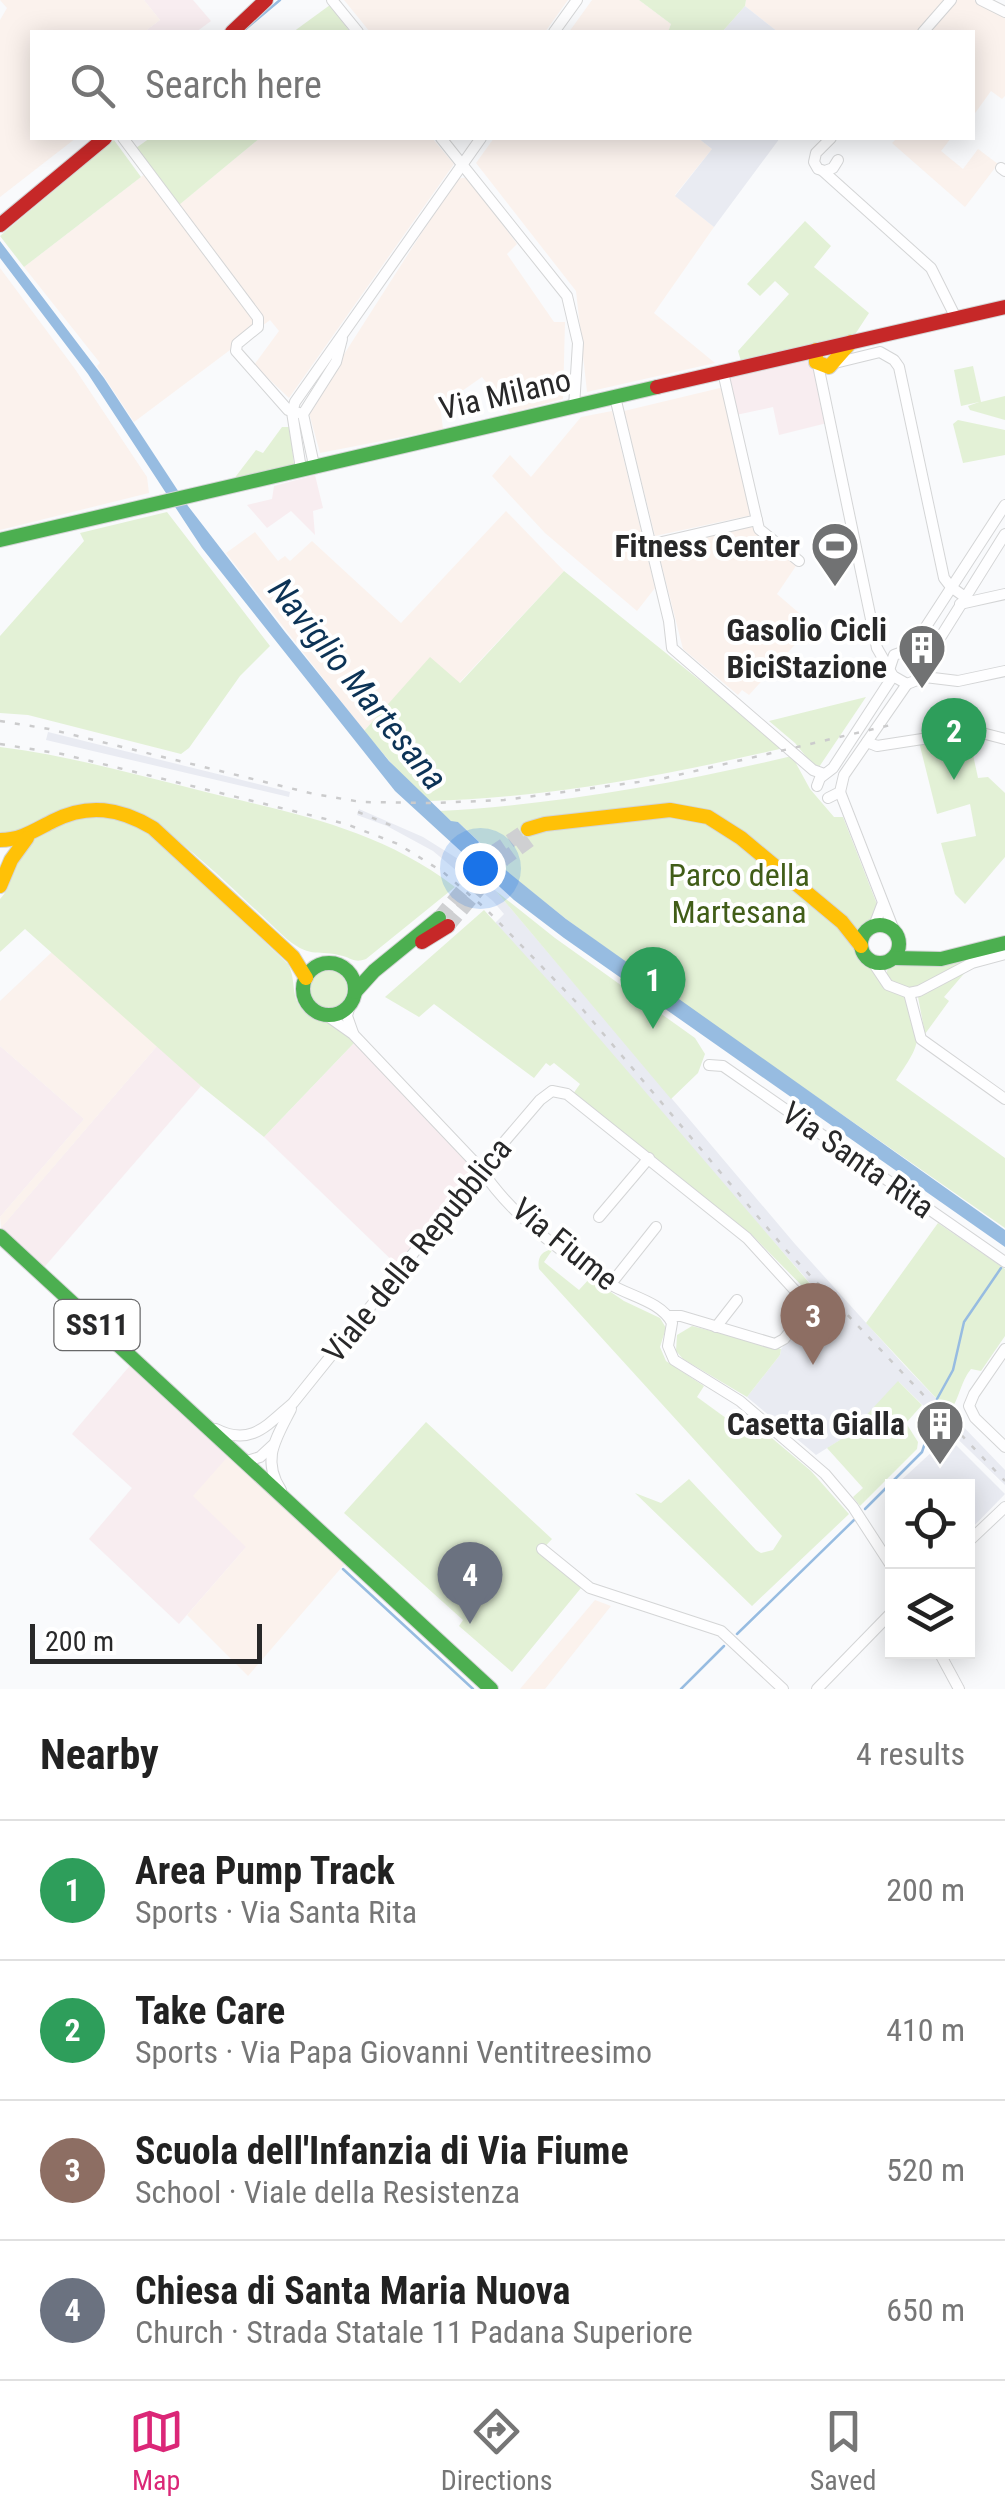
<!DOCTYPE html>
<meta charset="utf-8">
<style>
:root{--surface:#fff;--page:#f2f2f2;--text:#222;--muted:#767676;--line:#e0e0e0;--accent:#db2777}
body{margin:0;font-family:"Roboto Condensed",sans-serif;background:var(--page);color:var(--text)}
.controls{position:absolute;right:30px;bottom:30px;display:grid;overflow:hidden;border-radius:0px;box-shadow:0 5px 25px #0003}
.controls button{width:90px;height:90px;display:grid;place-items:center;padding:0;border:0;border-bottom:2px solid var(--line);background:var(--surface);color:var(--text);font:50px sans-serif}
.scale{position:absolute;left:30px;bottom:25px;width:232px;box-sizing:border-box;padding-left:10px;border:5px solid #282829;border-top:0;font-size:28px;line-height:35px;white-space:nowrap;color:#282829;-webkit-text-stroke:8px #fff;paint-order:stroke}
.you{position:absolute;left:480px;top:868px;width:35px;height:35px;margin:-25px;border:8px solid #fff;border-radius:50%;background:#1a73e8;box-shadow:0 0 0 15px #1a73e833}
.badge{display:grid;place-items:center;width:65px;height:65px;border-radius:50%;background:var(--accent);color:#fff;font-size:32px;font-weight:700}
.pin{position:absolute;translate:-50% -82px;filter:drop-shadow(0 2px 5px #0008)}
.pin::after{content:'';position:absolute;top:52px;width:35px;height:30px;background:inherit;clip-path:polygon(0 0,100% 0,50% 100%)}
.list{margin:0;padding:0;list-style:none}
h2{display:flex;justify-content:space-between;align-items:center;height:130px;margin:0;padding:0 40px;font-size:42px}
h2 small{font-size:32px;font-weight:400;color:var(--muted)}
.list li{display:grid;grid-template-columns:65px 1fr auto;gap:30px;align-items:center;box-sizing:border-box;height:140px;padding:0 40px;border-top:2px solid var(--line)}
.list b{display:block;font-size:38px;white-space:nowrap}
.list p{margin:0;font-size:32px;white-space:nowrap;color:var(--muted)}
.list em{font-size:32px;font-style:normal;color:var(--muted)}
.icon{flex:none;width:55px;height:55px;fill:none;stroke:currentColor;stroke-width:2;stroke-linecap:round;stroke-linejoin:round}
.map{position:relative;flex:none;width:1005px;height:1689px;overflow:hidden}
.search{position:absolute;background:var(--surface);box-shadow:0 5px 25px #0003;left:30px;right:30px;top:30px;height:110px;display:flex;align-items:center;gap:25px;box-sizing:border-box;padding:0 35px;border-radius:0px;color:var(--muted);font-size:38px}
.sheet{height:690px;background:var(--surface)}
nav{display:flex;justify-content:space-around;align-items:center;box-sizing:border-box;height:140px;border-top:2px solid var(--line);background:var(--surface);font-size:28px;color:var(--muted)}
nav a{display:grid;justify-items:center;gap:5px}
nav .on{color:var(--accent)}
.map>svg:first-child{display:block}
.commercial{fill:#f8edf0}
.industrial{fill:#fbf2ed}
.built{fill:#e9ebf2}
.green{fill:#e3f1d6}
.water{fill:#97bce1}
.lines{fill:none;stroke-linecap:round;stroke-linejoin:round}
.stream{stroke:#97bce1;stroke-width:2.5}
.secondary-tunnel{stroke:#cfd0d2;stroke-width:14;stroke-dasharray:14 7;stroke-linecap:butt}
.street-casing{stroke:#d4d5d6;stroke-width:12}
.fast-casing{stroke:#d4d5d6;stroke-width:16}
.slow-casing{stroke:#d4d5d6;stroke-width:16}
.jam-casing{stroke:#d4d5d6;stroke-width:16}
.street{stroke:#fefeff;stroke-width:10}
.fast{stroke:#4caf50;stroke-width:14}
.slow{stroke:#ffc107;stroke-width:14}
.jam{stroke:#c62828;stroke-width:14}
.rail{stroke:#cbcbcc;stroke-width:2.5;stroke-dasharray:5 10;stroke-linecap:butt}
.labels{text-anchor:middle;stroke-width:8;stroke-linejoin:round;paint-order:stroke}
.shield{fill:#fff;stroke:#686869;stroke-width:2.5}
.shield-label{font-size:30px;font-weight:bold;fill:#282829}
.street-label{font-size:32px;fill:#282829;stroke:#fff}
.poi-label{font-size:32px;font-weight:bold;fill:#282829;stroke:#fff;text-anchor:end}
.park-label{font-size:32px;fill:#415d18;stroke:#fff}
.water-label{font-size:35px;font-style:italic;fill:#0c3356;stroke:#fff}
</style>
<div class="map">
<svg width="1005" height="1689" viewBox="0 0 1005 1689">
<rect width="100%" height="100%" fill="#f9fafc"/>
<!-- commercial -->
<g class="commercial">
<polygon points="144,0 193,0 211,21 196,32 144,32 160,20"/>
<polygon points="800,355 811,360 831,422 779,435 773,407 736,415 725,372"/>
<polygon points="315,475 323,508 313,511 315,535 291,511 267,528 247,505 272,499 274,486"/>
<polygon points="358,1039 481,1169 401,1269 264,1137"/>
<polygon points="158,1045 201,1086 40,1272 0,1229"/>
<polygon points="0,1046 84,1119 0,1217"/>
<polygon points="133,1362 231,1453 247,1546 179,1624 89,1539 132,1488 72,1434"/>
</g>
<!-- industrial -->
<g class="industrial">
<polygon points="0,0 144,0 160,20 144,32 32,32 32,138 76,138 0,197 0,20 7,8"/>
<polygon points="344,0 568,0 545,32 370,32"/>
<polygon points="592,0 639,0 671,24 668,32 569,32"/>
<polygon points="746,0 974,0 1005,16 1005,96 1002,99 991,91 973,116 972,32 778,32 745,6"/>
<polygon points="260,138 432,138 454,164 289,398 254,365 279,331 270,320 134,422 97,366 100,363 24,267 150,170 180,204"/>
<polygon points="494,138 698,138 712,149 675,195 714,227 654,313 715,363 587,392 576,291 476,163"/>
<polygon points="897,138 951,138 941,151 963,169 978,149 998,164 965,207 892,143"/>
<polygon points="468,177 517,244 507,254 554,322 565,322 563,399 510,413 482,377 462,391 468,399 440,405 443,429 320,453 309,413 311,406 456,179"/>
<polygon points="0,268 75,369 147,477 149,493 0,530"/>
<polygon points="720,388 724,391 752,515 655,536 624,411"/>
<polygon points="612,411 655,588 637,611 545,533 492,476 510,455 531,477 581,417"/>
<polygon points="506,511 564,571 459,683 430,658 364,731 226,553 255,532 278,561 285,556 290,561 312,541 401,623"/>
<polygon points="755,523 757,530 796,566 777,594 813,625 749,695 742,690 738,695 683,649 657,547"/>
<polygon points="52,952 158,1045 1,1228 0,1217 84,1119 0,1046 0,1001"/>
<polygon points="231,1453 348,1560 248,1676 187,1615 246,1547 193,1496"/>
<polygon points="595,1600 611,1606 545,1689 520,1689"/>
</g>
<!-- built -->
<g class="built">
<polygon points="745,6 778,32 722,32"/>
<polygon points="698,138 780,138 714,227 675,196 712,149"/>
<polygon points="48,732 290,792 289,797 46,740"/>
<polygon points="359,809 423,837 466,864 496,891 795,1244 904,1365 1005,1470 1005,1485 899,1382 848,1435 816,1455 747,1397 780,1355 781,1349 824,1299 495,923 504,914 493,901 433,851 387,826 357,815"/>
<polygon points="948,1437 1005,1494 968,1532 968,1486 895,1486"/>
</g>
<!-- green -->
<g class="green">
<polygon points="639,0 746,0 745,6 722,32 668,32 671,24"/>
<polygon points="330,5 350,32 293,32"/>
<polygon points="150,138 260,138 179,205 136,148"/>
<polygon points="114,140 141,177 24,267 0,236"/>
<polygon points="805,221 831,246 814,267 869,313 854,336 741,361 738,351 789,294 775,281 760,296 747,284"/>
<polygon points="973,366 981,402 1005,396 1005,420 970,410 968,406 979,402 961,406 954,370"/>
<polygon points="958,420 1005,430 1005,455 963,463 953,424"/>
<polygon points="282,427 290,427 294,465 233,480 256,450 263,453"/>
<polygon points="167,512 270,646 240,676 189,748 181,754 28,715 0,713 0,636 84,541 80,533"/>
<path d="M564,571l220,177c-117,27 -235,50 -356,53l-25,-24 -39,-46 66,-74 30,26z"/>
<polygon points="866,697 817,770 795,743 769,721"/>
<polygon points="969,736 978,778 988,777 1005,793 1005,857 965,904 955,894 941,843 976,836 970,804 937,814 919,742"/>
<path d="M0,747c66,8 130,26 194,42 95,24 181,37 261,98l-89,72c-11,4 -13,0 -23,-3 -25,-7 -31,3 -55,-16 -33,-29 -143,-145 -184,-135 -35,8 -68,31 -104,28z"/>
<path d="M792,756l18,33 24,28h9l37,95 -6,15 -9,4 -5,17 26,29 3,-16 116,-18 -96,50c11,48 15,46 -13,87l109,78v70l-320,-223 -119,-86 -81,-65 3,-4 -30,-28h-6l-12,-11c120,-7 235,-27 352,-55z"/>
<path d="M106,813l38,15 144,136c8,14 3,29 11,41 8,15 24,13 36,21 7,5 13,11 20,16l-91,95 -63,-51 -176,-157 -25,23v-53c11,-11 10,-23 16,-37 15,-33 57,-45 90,-49z"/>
<polygon points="496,891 555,938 695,1038 705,1054 698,1073 671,1099"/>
<polygon points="484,910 575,1010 824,1300 816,1309 813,1297 752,1235 573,1094 580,1084 554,1063 550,1066 546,1063 534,1078 434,1004 419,1017 385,997"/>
<polygon points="968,969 944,997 949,1001 925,1034 918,997"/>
<circle cx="328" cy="989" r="19"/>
<path d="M938,1223l67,46v67l-24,35 -10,-2c-11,13 -11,30 -22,43l-83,-89z"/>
<path d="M553,1249l-9,13 35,28 11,-12 34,23 36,17 6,10 -6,19 6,14 38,25 -7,11 55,40 8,-9 51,43 38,43 -97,92 -117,-113 26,10 28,-24 67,71 5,3 12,-3 9,-14 -243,-267c-2,-11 2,-18 14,-20z"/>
<polygon points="692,1326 781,1349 780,1355 747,1397 683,1359 676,1351 677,1335"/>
<polygon points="898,1381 922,1405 906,1423 918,1442 917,1449 860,1506 853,1497 863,1488 827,1448 848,1435"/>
<polygon points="426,1422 552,1539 539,1553 581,1588 512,1672 459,1626 463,1620 344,1513"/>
</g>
<!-- water -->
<polygon class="water" points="0,241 104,378 188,506 285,632 389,761 451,821 458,822 479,842 476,846 566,919 1005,1230 1005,1247 564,938 514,900 395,791 202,548 88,374 0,258"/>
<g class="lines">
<!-- stream -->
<g class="stream">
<polyline points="242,32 280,0"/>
<polyline points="937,1399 953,1370 964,1322 1001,1268"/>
<polyline points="865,1509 922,1452 925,1443 919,1419 926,1411"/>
<polyline points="343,1569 473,1689"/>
<polyline points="737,1634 854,1520"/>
<polyline points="681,1689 724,1646"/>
</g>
<!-- secondary-tunnel -->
<g class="secondary-tunnel">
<polyline points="439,918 495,851 528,829"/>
<polyline points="448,926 504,859 533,838"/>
</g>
<!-- street casing -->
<g class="street-casing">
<g id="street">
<polyline points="332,0 358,32"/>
<polyline points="981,0 1005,12"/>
<polyline points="554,32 577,0"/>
<polyline points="923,32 951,0"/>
<polyline points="123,138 258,318 258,327 237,344 236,351 288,410 303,414"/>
<polyline points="441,138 567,296 578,343 574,407"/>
<polyline points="831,138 816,153 814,162 818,169 825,171 833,168 838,160"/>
<polyline points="1001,168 1005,171"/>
<polyline points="823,171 931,268 956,318"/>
<polyline points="835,363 880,352 894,360 899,367 944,578 951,587 965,597"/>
<polyline points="818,365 877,648 893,676 907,684"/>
<polyline points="723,372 759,529 799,561"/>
<polyline points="615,397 669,621 672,648 813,770 824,774"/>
<polyline points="314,465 303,414 336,362 342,339"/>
<polyline points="301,469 292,412 295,402 481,138"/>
<polyline points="649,545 757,520"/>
<polyline points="960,604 1005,594"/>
<polyline points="925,662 1005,534"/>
<polyline points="890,667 894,655 911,649 916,642 1005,505"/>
<polyline points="907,684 925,677 958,681 1005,671"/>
<polyline points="867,742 877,746 974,731 1005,739"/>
<polyline points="817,786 820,778 833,768 893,676"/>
<polyline points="840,792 895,933"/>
<polyline points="828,798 840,792 844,775 907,684"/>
<polyline points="874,926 882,905"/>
<polyline points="872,961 888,985 909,993 919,991 972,963 1005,954"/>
<polyline points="909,993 921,1039 1005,1099"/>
<polyline points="350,1005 347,1016 353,1033"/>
<path d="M326,1015l27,19 128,135c29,45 82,85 127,114 20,13 53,18 64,40l-4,23 6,14 66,41 85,73 28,33 39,60"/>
<polyline points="709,1065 723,1066 1005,1262"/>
<polyline points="599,1217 649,1158"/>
<polyline points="610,1285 656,1227"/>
<polyline points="716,1327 737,1300"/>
<polyline points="1005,1349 974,1394 969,1406 975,1418 1005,1447"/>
<path d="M216,1429c35,18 51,-4 77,-26l188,-234 59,-69 12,-9 15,3 180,144 63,69 -26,32 -9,5 -94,-28h-13"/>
<polyline points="244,1462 260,1457 273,1445"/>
<path d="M281,1490c-20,-31 -5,-51 10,-81"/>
<polyline points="968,1542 1005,1507"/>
<polyline points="542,1549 590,1588 721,1631 783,1689"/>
<polyline points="939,1652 959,1689"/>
<polyline points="817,1689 892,1612"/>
</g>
</g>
<!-- fast casing -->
<g class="fast-casing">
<g id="fast">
<polyline points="0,540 657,387"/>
<circle cx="880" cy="944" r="19"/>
<polyline points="894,958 941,959 1005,943"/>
<circle cx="329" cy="989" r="26"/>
<polyline points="355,992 374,971 439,918"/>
<polyline points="0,1236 491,1689"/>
</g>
</g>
<!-- slow casing -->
<g class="slow-casing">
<g id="slow">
<polyline points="816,350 816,362 829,367 851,342"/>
<polyline points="528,829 545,824 670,810 708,817 741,838 842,922 861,946"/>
<path d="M0,840c21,0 35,-10 53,-19 35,-18 67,-13 100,7l140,129 13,21"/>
<polyline points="0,886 11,860 27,838"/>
</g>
</g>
<!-- jam casing -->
<g class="jam-casing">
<g id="jam">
<polyline points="232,32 266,0"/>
<polyline points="0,225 105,138"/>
<polyline points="657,387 1005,307"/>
<polyline points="422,942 448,926"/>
</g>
</g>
<!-- street -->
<use href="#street" class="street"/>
<!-- fast -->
<use href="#fast" class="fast"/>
<!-- slow -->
<use href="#slow" class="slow"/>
<!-- jam -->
<use href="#jam" class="jam"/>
<!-- rail -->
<g class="rail">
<polyline points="0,721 49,729 314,794 361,802 434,803 504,800 661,779 895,724"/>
<polyline points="0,744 62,754 346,824 398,844 443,872 486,909 579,1005 787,1251 1005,1481"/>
<polyline points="358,812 395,827"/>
</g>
</g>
<!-- icons -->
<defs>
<g id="stadium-pin" transform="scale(2.5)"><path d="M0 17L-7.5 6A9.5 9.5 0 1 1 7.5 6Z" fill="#717273" stroke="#fff"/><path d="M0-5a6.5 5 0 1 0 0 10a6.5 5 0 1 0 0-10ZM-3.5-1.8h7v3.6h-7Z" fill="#fff"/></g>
<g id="building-pin" transform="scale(2.5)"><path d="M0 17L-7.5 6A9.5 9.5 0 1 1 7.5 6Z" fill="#717273" stroke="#fff"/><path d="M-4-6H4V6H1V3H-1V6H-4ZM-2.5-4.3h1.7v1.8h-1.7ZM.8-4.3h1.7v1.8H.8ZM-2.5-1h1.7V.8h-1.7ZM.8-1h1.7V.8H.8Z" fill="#fff"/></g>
</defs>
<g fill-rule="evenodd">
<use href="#stadium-pin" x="835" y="546"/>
<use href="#building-pin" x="922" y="648"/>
<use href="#building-pin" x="940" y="1424"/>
</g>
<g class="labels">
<!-- shield labels -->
<rect class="shield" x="54.5" y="1300" width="85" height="50" rx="8"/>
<g class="shield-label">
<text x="97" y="1335">SS11</text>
</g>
<!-- street labels -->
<g class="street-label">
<text transform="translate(505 394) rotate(-13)" y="11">Via Milano</text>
<text transform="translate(858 1160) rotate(35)" y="11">Via Santa Rita</text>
<text transform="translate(565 1244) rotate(39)" y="11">Via Fiume</text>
<text transform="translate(417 1250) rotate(-51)" y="11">Viale della Repubblica</text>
</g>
<!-- poi labels -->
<g class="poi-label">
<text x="800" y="557">Fitness Center</text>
<text x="887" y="641">Gasolio Cicli<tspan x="887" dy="37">BiciStazione</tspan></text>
<text x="905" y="1435">Casetta Gialla</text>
</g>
<!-- park labels -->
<g class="park-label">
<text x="739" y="886">Parco della<tspan x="739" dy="37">Martesana</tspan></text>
</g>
<!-- water labels -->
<g class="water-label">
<text transform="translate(358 684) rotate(51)" y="12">Naviglio Martesana</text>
</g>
</g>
</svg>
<div class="controls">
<button><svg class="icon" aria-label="locate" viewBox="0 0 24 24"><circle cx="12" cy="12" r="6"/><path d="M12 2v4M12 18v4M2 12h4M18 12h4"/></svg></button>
<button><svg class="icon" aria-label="layers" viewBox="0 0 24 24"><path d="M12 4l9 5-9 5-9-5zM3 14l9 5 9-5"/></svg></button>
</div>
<div class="scale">200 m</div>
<div class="you"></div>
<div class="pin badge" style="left:653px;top:1029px;background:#2e9e5b">1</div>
<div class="pin badge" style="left:954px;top:780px;background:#2e9e5b">2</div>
<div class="pin badge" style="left:813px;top:1365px;background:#8d6e63">3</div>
<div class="pin badge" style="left:470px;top:1624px;background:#6b7280">4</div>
<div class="search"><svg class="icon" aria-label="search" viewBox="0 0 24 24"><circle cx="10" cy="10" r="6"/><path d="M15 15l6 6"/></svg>Search here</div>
</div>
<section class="sheet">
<h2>Nearby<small>4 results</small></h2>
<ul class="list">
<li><span class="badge" style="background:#2e9e5b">1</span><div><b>Area Pump Track</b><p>Sports · Via Santa Rita</p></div><em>200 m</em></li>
<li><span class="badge" style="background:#2e9e5b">2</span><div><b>Take Care</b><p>Sports · Via Papa Giovanni Ventitreesimo</p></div><em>410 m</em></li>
<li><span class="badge" style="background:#8d6e63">3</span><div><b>Scuola dell'Infanzia di Via Fiume</b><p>School · Viale della Resistenza</p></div><em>520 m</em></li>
<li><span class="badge" style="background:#6b7280">4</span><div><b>Chiesa di Santa Maria Nuova</b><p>Church · Strada Statale 11 Padana Superiore</p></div><em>650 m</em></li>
</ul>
</section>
<nav>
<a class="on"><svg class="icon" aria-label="map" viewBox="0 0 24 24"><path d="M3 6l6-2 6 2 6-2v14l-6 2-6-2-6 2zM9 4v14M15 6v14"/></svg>Map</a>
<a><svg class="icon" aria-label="directions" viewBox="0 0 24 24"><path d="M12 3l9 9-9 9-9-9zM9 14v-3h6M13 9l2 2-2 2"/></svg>Directions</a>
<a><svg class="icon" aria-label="saved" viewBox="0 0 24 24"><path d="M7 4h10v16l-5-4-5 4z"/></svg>Saved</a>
</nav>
